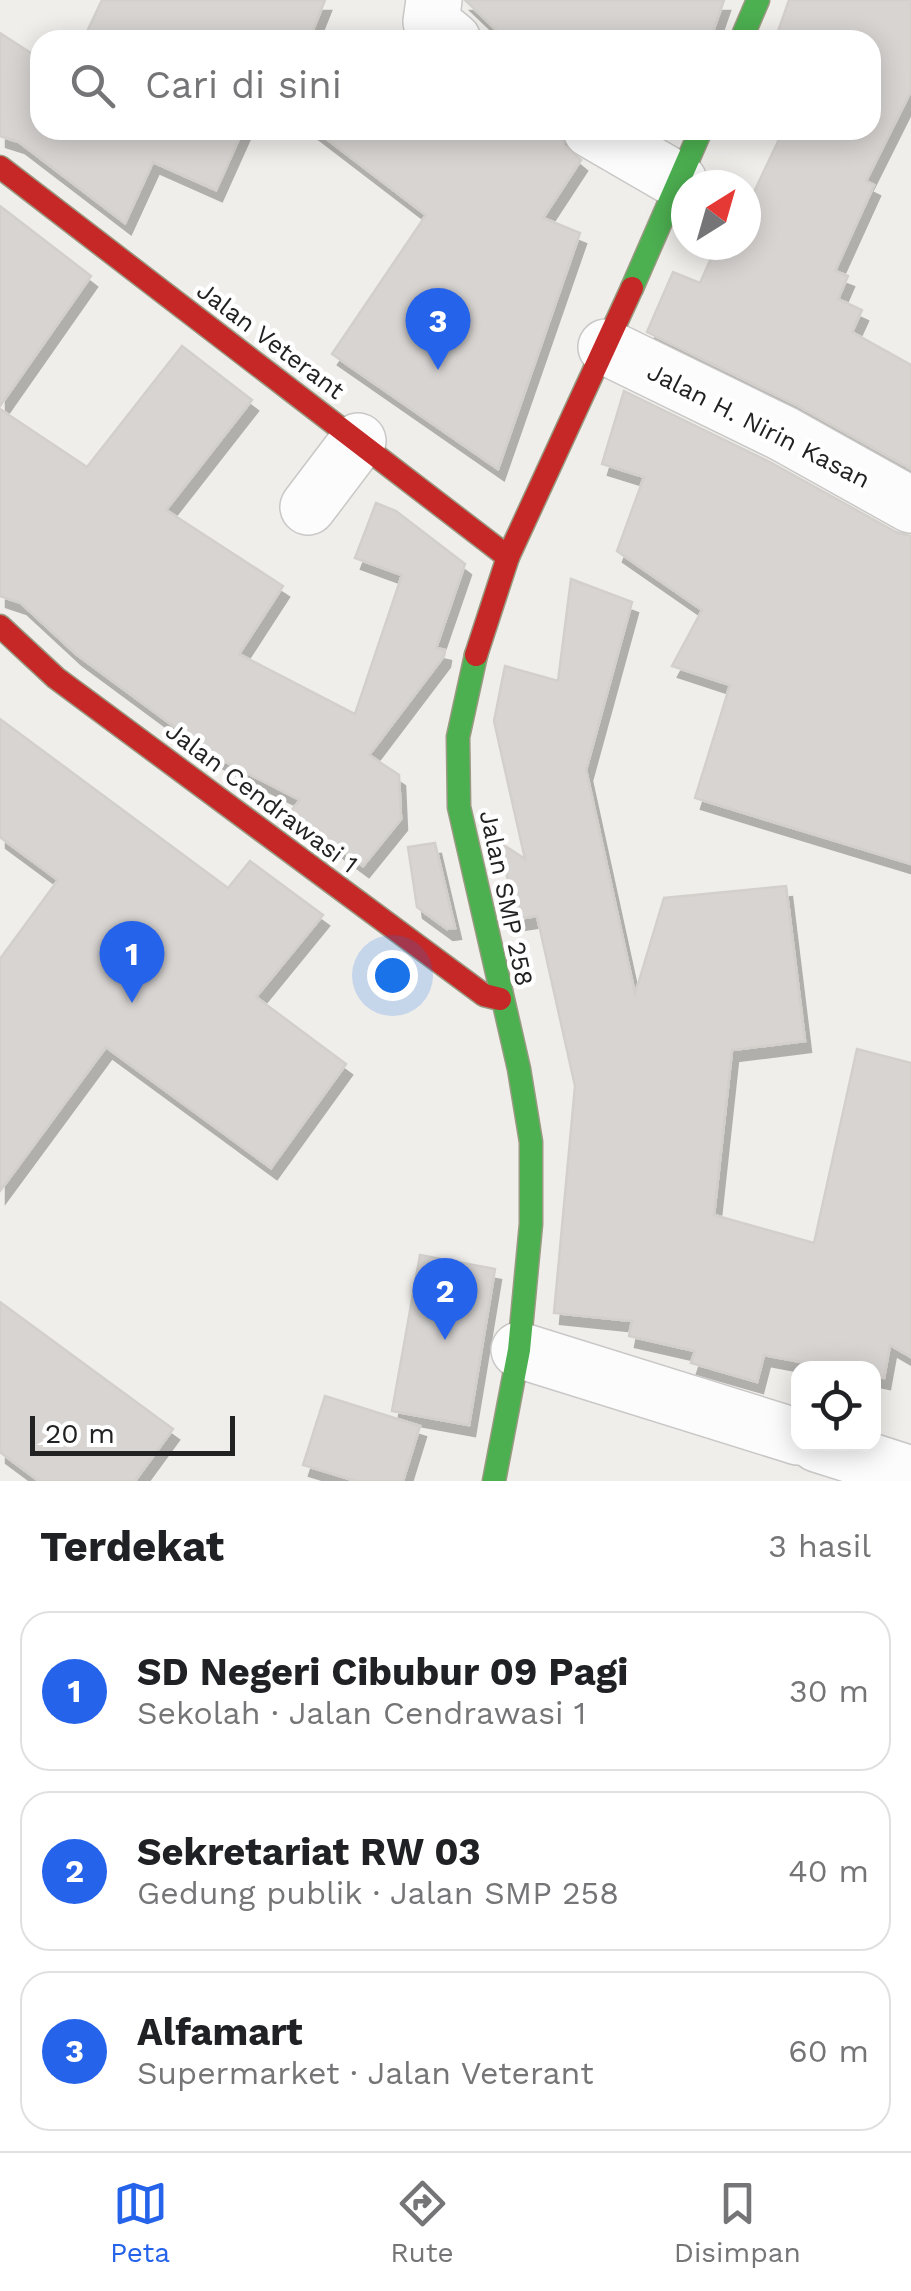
<!DOCTYPE html>
<html lang="id">
<meta charset="utf-8">
<style>
:root{--surface:#fff;--page:#f2f2f2;--text:#202124;--muted:#757577;--line:#e0e0e0;--accent:#2563eb}
body{margin:0;font-family:"Work Sans",sans-serif;background:var(--page);color:var(--text)}
.controls{position:absolute;right:30px;bottom:30px;display:grid;overflow:hidden;border-radius:20px;box-shadow:0 5px 25px #0003}
.controls button{width:90px;height:90px;display:grid;place-items:center;padding:0;border:0;border-bottom:2px solid var(--line);background:var(--surface);color:var(--text);font:50px sans-serif}
.compass{position:absolute;left:671px;top:170px;width:90px;height:90px;border-radius:50%;background:var(--surface);box-shadow:0 5px 25px #0003;rotate:37deg}
.scale{position:absolute;left:30px;bottom:25px;width:205px;box-sizing:border-box;padding-left:10px;border:5px solid #222;border-top:0;font-size:28px;line-height:35px;white-space:nowrap;color:#222;-webkit-text-stroke:8px #fff;paint-order:stroke}
.you{position:absolute;left:392px;top:975px;width:35px;height:35px;margin:-25px;border:8px solid #fff;border-radius:50%;background:#1a73e8;box-shadow:0 0 0 15px #1a73e833}
.badge{display:grid;place-items:center;width:65px;height:65px;border-radius:50%;background:var(--accent);color:#fff;font-size:32px;font-weight:700}
.pin{position:absolute;translate:-50% -82px;filter:drop-shadow(0 2px 5px #0008)}
.pin::after{content:'';position:absolute;top:52px;width:35px;height:30px;background:inherit;clip-path:polygon(0 0,100% 0,50% 100%)}
.list{margin:0;padding:0;list-style:none}
h2{display:flex;justify-content:space-between;align-items:center;height:130px;margin:0;padding:0 40px;font-size:42px}
h2 small{font-size:32px;font-weight:400;color:var(--muted)}
.list li{display:grid;grid-template-columns:65px 1fr auto;gap:30px;align-items:center;box-sizing:border-box;height:160px;margin:0 20px 20px;padding:0 20px;border:2px solid var(--line);border-radius:30px}
.list b{display:block;font-size:38px;white-space:nowrap}
.list p{margin:0;font-size:32px;white-space:nowrap;color:var(--muted)}
.list em{font-size:32px;font-style:normal;color:var(--muted)}
.icon{flex:none;width:55px;height:55px;fill:none;stroke:currentColor;stroke-width:2;stroke-linecap:round;stroke-linejoin:round}
.map{position:relative;flex:none;width:911px;height:1481px;overflow:hidden}
.search{position:absolute;background:var(--surface);box-shadow:0 5px 25px #0003;left:30px;right:30px;top:30px;height:110px;display:flex;align-items:center;gap:25px;box-sizing:border-box;padding:0 35px;border-radius:30px;color:var(--muted);font-size:38px}
.sheet{height:670px;background:var(--surface)}
nav{display:flex;justify-content:space-around;align-items:center;box-sizing:border-box;height:140px;border-top:2px solid var(--line);background:var(--surface);font-size:28px;color:var(--muted)}
nav a{display:grid;justify-items:center;gap:5px}
nav .on{color:var(--accent)}
.map>svg:first-child{display:block}
.building{fill:#d7d4d2;stroke:#d3d0cc;stroke-width:2.5;filter:url(#shadow)}
.lines{fill:none;stroke-linecap:round;stroke-linejoin:round}
.street-casing{stroke:#c9c8c7;stroke-width:58}
.fast-casing{stroke:#999a82;stroke-width:25}
.jam-casing{stroke:#999a82;stroke-width:25}
.street{stroke:#fdfcfc;stroke-width:55}
.fast{stroke:#4caf50;stroke-width:22}
.jam{stroke:#c62828;stroke-width:22}
.labels{text-anchor:middle;stroke-width:9;stroke-linejoin:round;paint-order:stroke}
.street-label{font-size:25px;fill:#222;stroke:#fff}
</style>
<div class="map">
<svg width="911" height="1481" viewBox="0 0 911 1481">
<defs>
<filter id="shadow"><feDropShadow dx="6" dy="11" stdDeviation="0" flood-color="#0004"/></filter>
</defs>
<rect width="100%" height="100%" fill="#f0eeeb"/>
<!-- building -->
<g class="building">
<polygon points="102,0 325,0 309,40 83,40"/>
<polygon points="465,0 724,0 710,40 507,40"/>
<polygon points="789,0 911,0 911,91 866,181 874,185 835,271 848,276 838,299 862,310 852,332 911,365 911,469 798,406 647,332 673,272 700,283 717,245 746,245 746,209 782,133 776,130 871,130 871,40 775,40"/>
<polygon points="0,33 40,59 40,130 243,130 216,190 153,162 125,223 19,142 0,136"/>
<polygon points="315,130 560,130 564,146 581,160 543,218 580,233 498,469 332,354 426,215"/>
<polygon points="0,206 91,276 0,406"/>
<polygon points="182,346 252,400 166,510 283,586 239,654 355,714 402,575 355,558 376,503 396,511 465,564 436,648 445,650 444,656 369,755 399,775 401,819 363,866 290,812 300,800 214,756 76,654 21,603 0,596 0,409 87,467"/>
<polygon points="624,391 770,462 896,532 911,536 911,864 695,798 730,685 672,666 702,610 617,551 644,477 602,464"/>
<polygon points="571,579 632,602 586,770 635,994 664,898 786,886 805,1041 732,1050 714,1215 814,1243 857,1049 911,1063 911,1357 890,1345 884,1378 874,1376 874,1368 833,1368 764,1355 757,1382 691,1363 695,1351 629,1336 632,1321 554,1313 575,1086 537,916 517,919 499,842 525,859 494,721 505,666 558,681"/>
<polygon points="0,719 228,888 250,861 323,915 256,997 346,1064 271,1168 106,1047 0,1191 0,959 58,880 0,837"/>
<polygon points="435,843 455,928 447,929 417,907 408,847"/>
<polygon points="420,1255 495,1269 469,1425 392,1411"/>
<polygon points="0,1302 173,1429 135,1481 39,1481 0,1452"/>
<polygon points="325,1396 420,1426 403,1481 356,1481 303,1465"/>
</g>
<g class="lines">
<!-- street casing -->
<g class="street-casing">
<g id="street">
<polyline points="434,0 431,22 453,40"/>
<polyline points="591,130 679,181"/>
<polyline points="606,347 784,434 911,505"/>
<polyline points="308,507 358,441"/>
<polyline points="519,1350 798,1437"/>
<polyline points="817,1444 911,1474"/>
</g>
</g>
<!-- fast casing -->
<g class="fast-casing">
<g id="fast">
<polyline points="741,40 758,0"/>
<polyline points="632,288 701,130"/>
<polyline points="476,655 458,737 459,807 519,1069 531,1142 531,1224 519,1350 494,1481"/>
</g>
</g>
<!-- jam casing -->
<g class="jam-casing">
<g id="jam">
<polyline points="0,167 508,557"/>
<polyline points="0,626 56,678 484,995 500,999"/>
<polyline points="476,655 508,557 632,288"/>
</g>
</g>
<!-- street -->
<use href="#street" class="street"/>
<!-- fast -->
<use href="#fast" class="fast"/>
<!-- jam -->
<use href="#jam" class="jam"/>
</g>
<g class="labels">
<!-- street labels -->
<g class="street-label">
<text transform="translate(271 340) rotate(37)" y="9">Jalan Veterant</text>
<text transform="translate(759 425) rotate(27)" y="9">Jalan H. Nirin Kasan</text>
<text transform="translate(262 797) rotate(37)" y="9">Jalan Cendrawasi 1</text>
<text transform="translate(507 898) rotate(78)" y="9">Jalan SMP 258</text>
</g>
</g>
</svg>
<div class="controls">
<button><svg class="icon" aria-label="locate" viewBox="0 0 24 24"><circle cx="12" cy="12" r="6"/><path d="M12 2v4M12 18v4M2 12h4M18 12h4"/></svg></button>
</div>
<svg class="compass" viewBox="-18 -18 36 36"><path d="M0-13l5 13h-10z" fill="#e53935"/><path d="M0 13l5-13h-10z" fill="#757577"/></svg>
<div class="scale">20 m</div>
<div class="you"></div>
<div class="pin badge" style="left:132px;top:1003px">1</div>
<div class="pin badge" style="left:445px;top:1340px">2</div>
<div class="pin badge" style="left:438px;top:370px">3</div>
<div class="search"><svg class="icon" aria-label="search" viewBox="0 0 24 24"><circle cx="10" cy="10" r="6"/><path d="M15 15l6 6"/></svg>Cari di sini</div>
</div>
<section class="sheet">
<h2>Terdekat<small>3 hasil</small></h2>
<ul class="list">
<li><span class="badge">1</span><div><b>SD Negeri Cibubur 09 Pagi</b><p>Sekolah · Jalan Cendrawasi 1</p></div><em>30 m</em></li>
<li><span class="badge">2</span><div><b>Sekretariat RW 03</b><p>Gedung publik · Jalan SMP 258</p></div><em>40 m</em></li>
<li><span class="badge">3</span><div><b>Alfamart</b><p>Supermarket · Jalan Veterant</p></div><em>60 m</em></li>
</ul>
</section>
<nav>
<a class="on"><svg class="icon" aria-label="map" viewBox="0 0 24 24"><path d="M3 6l6-2 6 2 6-2v14l-6 2-6-2-6 2zM9 4v14M15 6v14"/></svg>Peta</a>
<a><svg class="icon" aria-label="directions" viewBox="0 0 24 24"><path d="M12 3l9 9-9 9-9-9zM9 14v-3h6M13 9l2 2-2 2"/></svg>Rute</a>
<a><svg class="icon" aria-label="saved" viewBox="0 0 24 24"><path d="M7 4h10v16l-5-4-5 4z"/></svg>Disimpan</a>
</nav>
